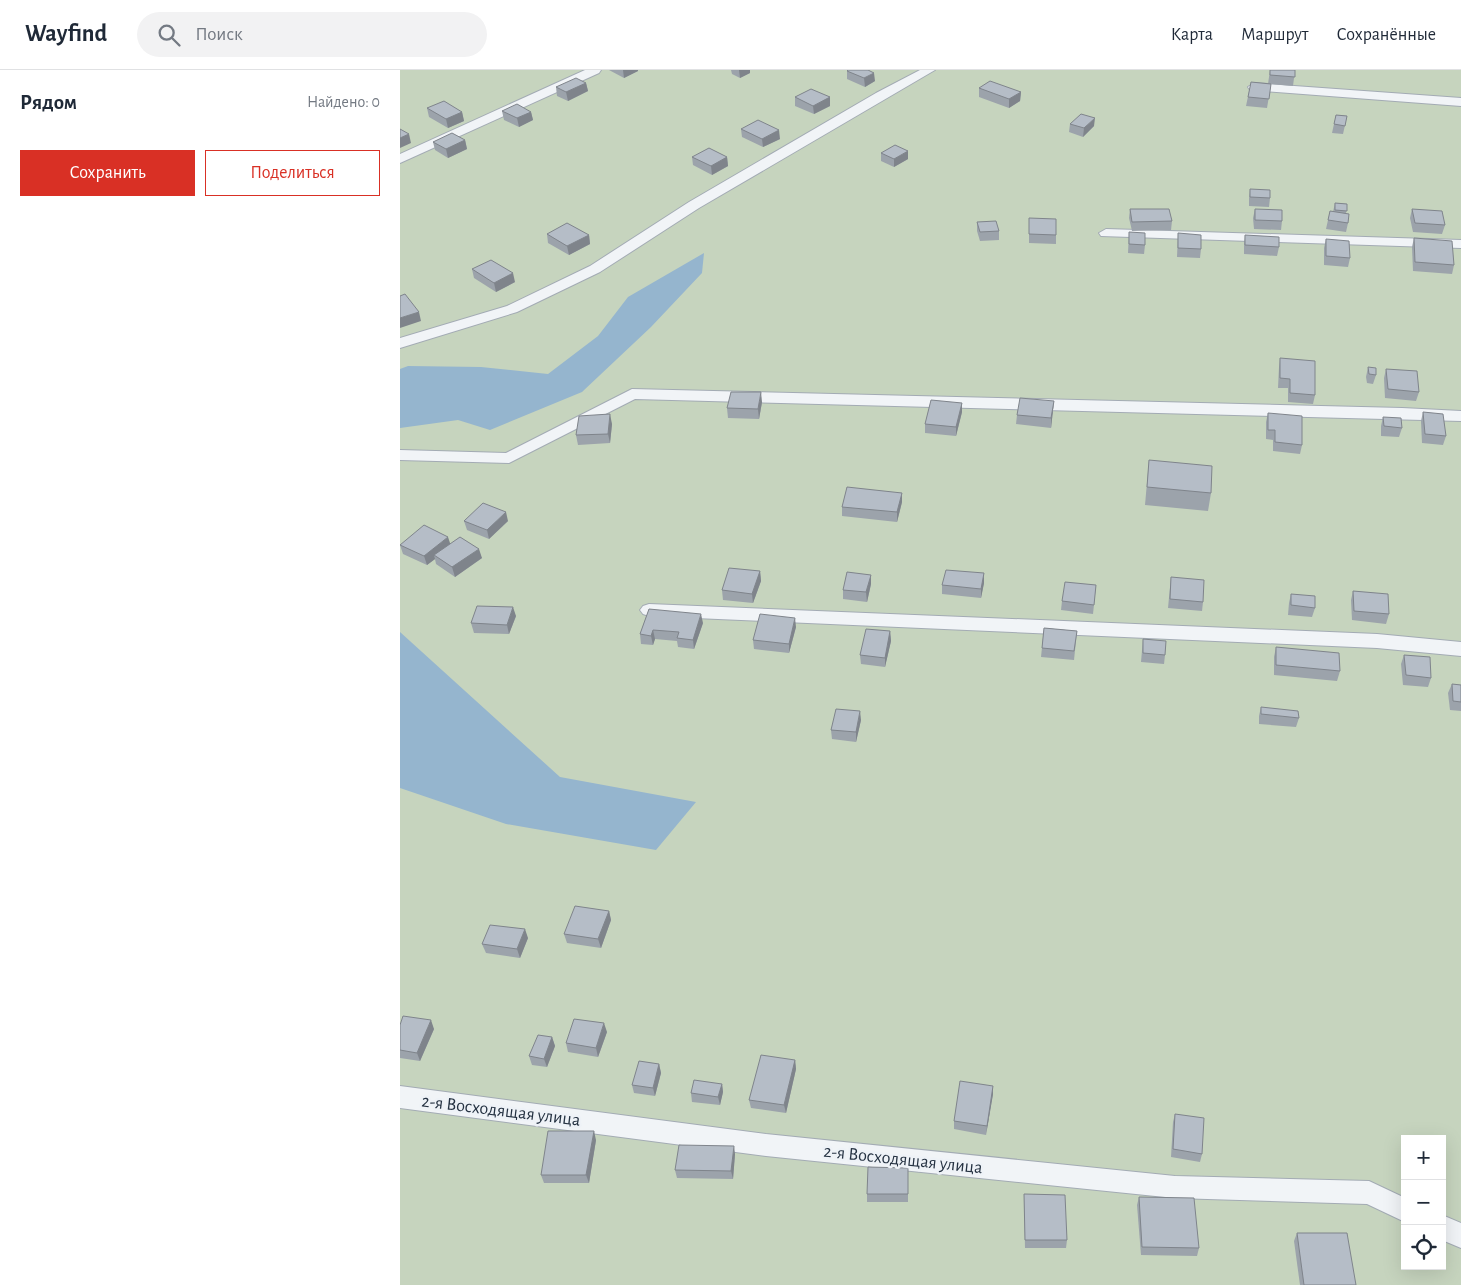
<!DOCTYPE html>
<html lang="ru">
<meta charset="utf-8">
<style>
:root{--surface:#fff;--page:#f2f2f3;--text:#1f2937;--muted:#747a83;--line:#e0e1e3;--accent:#d93025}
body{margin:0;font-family:"Alegreya Sans",sans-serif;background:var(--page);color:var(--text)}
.controls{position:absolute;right:15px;bottom:15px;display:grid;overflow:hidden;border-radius:0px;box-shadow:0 5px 20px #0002}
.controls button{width:45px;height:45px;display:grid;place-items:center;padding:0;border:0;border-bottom:1px solid var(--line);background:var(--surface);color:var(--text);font:25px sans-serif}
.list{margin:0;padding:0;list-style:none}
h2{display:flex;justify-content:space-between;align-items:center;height:65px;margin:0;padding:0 20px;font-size:21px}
h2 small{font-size:16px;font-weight:400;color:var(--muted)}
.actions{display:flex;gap:10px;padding:15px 20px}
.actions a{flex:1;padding:11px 0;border:1px solid var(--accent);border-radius:0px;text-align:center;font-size:18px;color:var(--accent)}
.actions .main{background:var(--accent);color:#fff}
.icon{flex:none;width:28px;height:28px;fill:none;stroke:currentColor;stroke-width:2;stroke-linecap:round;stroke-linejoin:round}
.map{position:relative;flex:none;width:1061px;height:1215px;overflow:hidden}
header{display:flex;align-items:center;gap:30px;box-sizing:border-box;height:70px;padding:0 25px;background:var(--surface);border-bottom:1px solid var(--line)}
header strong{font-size:24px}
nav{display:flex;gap:28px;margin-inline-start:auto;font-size:18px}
.search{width:350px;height:45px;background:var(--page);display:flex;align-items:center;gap:12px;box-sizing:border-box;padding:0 18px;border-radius:28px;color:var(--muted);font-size:19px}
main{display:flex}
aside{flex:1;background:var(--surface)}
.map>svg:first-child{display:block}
.green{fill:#c6d4be;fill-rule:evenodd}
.water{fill:#95b5ce}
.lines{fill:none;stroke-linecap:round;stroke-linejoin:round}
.lane-casing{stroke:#a3abb4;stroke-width:2}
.lane{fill:#f1f4f7;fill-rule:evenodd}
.wall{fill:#9ca3ab}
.shaded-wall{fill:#7f848b}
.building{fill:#b5bdc7;stroke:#7f848b}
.labels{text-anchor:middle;stroke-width:5;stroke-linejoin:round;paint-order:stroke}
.near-street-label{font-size:18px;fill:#253242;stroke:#eef2f7}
</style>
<header>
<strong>Wayfind</strong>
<div class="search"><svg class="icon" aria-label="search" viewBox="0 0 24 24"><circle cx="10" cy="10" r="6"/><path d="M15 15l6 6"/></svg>Поиск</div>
<nav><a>Карта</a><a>Маршрут</a><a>Сохранённые</a></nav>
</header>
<main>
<aside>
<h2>Рядом<small>Найдено: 0</small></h2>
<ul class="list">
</ul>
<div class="actions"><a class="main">Сохранить</a><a>Поделиться</a></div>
</aside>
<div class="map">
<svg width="1061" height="1215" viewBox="0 0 1061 1215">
<rect width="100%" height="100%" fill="#dee4ea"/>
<!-- green -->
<path class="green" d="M0,0h1061v1215h-1061zM1005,1069h37v127h-37z"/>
<!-- water -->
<g class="water">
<polygon points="304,183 302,203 251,257 182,322 90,360 58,350 0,358 0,299 8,296 81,297 148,304 198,266 228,227"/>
<polygon points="0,562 160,707 296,732 256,780 106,754 0,718"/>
</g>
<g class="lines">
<!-- lane casing -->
<g class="lane-casing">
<g id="lane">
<polygon points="185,0 201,0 199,3 0,93 0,84"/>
<polygon points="520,0 535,0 299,138 200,202 117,242 0,278 0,268 107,236 190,196 289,132 476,23"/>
<polygon points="854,13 1061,28 1061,36 850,20 848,17"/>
<polygon points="706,159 1061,170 1061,178 701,166 699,163"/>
<polygon points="232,319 1002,338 1061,341 1061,351 235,329 109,393 0,390 0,380 106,383"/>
<polygon points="249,534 977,564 1061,572 1061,586 977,578 249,546 243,544 240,540 243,536"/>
<polygon points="0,1016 366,1064 775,1106 969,1111 1005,1128 1005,1152 967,1134 775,1128 366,1086 0,1038"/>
<polygon points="1042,1145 1061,1153 1061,1178 1042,1170"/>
</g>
</g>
<!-- lane -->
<use href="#lane" class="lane"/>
</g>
<!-- wall -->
<g class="wall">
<polygon points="209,0 238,0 238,1 224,8"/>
<polygon points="331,0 350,0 350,3 340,8 332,4"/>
<polygon points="870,0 895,0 893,16 871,14 867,38 846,36 851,12 868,14"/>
<polygon points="447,1 475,11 465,17 447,9"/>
<polygon points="186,13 188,21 168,31 157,26 156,17"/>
<polygon points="579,18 621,22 620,31 609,38 579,27"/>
<polygon points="395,27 430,27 430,36 414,44 395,36"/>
<polygon points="27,38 62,42 64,51 48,58 29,47"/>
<polygon points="102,41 131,42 133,50 119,57 104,50"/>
<polygon points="936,45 947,46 943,64 932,63"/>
<polygon points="670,54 694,56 683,67 669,62"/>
<polygon points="341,59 380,69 363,77 342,67"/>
<polygon points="65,70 67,79 48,88 35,80 33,72"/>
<polygon points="481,83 508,89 494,97 481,91"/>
<polygon points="292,87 327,87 328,96 312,105 293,95"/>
<polygon points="850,119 870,128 869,137 849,136 849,128"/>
<polygon points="935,133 947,134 946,143 948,153 946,162 926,159 930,141 933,142"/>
<polygon points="730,139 772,151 771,160 732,161 729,148"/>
<polygon points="855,139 882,151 881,160 854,159 853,148"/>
<polygon points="1012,139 1045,155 1042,164 1013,162 1010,148"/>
<polygon points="629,148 656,165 656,174 629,173"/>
<polygon points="577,152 599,161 599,170 580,171 577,161"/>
<polygon points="729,162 745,175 744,184 728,183"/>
<polygon points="778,163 801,179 800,188 777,187"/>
<polygon points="147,164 189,165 190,174 169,185 148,173"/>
<polygon points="845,165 879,177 877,186 844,184 844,174"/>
<polygon points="1014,168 1054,195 1052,204 1013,201 1012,177"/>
<polygon points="926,169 950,188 948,197 924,195 924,178"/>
<polygon points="72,199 115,212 96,222 74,208"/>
<polygon points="880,288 915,325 913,334 888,332 888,318 878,318 879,297"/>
<polygon points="968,297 976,305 973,314 967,313 966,307"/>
<polygon points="986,299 1019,322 1016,331 985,328 984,308"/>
<polygon points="654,331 651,358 616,354 617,345"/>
<polygon points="362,332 359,349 328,348 327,338"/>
<polygon points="562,333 562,342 556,366 525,363 525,354"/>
<polygon points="1023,342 1046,366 1043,375 1022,373 1021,351"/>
<polygon points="868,343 902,375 900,384 873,381 873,370 866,369 866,352"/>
<polygon points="983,347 1002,358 999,367 981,366 981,356"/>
<polygon points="212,354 210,373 178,375 176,365"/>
<polygon points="749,390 811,423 808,441 745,435"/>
<polygon points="502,423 502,432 497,452 442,446 442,437"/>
<polygon points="64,451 108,451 89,469 67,460"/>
<polygon points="50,473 82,488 55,507 36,494 35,489 27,495 3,484 0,475"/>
<polygon points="360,501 361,511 353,533 323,530 322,520"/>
<polygon points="584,503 584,513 581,528 542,524 542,515"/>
<polygon points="471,505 471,514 467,532 443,529 443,520"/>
<polygon points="771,507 803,532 802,541 768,538"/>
<polygon points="696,515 693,544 661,540 662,531"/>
<polygon points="953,521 989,544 986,554 952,550 951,530"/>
<polygon points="891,524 915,538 912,547 888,545 889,533"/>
<polygon points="249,539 303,553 294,579 278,577 277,571 255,569 253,575 241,574 240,564"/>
<polygon points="116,546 109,564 74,563 71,553"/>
<polygon points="396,557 389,583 354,579 353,570"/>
<polygon points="644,558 677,561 674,590 641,587"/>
<polygon points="490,561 491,571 485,597 461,594 460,585"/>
<polygon points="743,569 765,585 764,594 741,592"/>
<polygon points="876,577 940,601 937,611 874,605 874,587"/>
<polygon points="1004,585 1031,608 1028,617 1003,615 1001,594"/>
<polygon points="1052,614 1061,615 1061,641 1050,640 1048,623"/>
<polygon points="861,637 899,648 896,657 859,654 859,646"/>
<polygon points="461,650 456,672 432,669 431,660"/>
<polygon points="209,841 211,850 201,878 167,873 164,864"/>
<polygon points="128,868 120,888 86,883 82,874"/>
<polygon points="0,955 34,959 20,991 0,988"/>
<polygon points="207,962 198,987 168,982 166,973"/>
<polygon points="152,967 155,976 147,997 132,995 129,986"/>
<polygon points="395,990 396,999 386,1043 351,1038 349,1030"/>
<polygon points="259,994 261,1003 255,1026 234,1023 232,1015"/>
<polygon points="322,1014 323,1022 320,1035 292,1032 291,1023"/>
<polygon points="593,1016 593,1024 586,1065 554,1059 554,1051"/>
<polygon points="775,1044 802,1084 800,1092 771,1087 773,1052"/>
<polygon points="196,1070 189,1113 144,1113 141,1105"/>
<polygon points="335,1084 333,1109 277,1108 275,1100"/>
<polygon points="508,1098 508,1132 467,1132 467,1124"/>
<polygon points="624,1124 667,1170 666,1178 625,1178 624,1132"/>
<polygon points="739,1127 799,1178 797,1186 741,1185 737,1135"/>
<polygon points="897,1163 956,1215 900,1215 894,1171"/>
</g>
<!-- shaded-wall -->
<g class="shaded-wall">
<polygon points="223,0 238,0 238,1 224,8"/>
<polygon points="339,0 350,0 350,3 340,8"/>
<polygon points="474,3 475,11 465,17 464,8"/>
<polygon points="186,13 188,21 168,31 166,22"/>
<polygon points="621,22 620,31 609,38 609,29"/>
<polygon points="430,27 430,36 414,44 413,36"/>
<polygon points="62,42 64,51 48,58 46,49"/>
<polygon points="131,42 133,50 119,57 117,48"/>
<polygon points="695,48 694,56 683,67 684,58"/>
<polygon points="379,60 380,69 363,77 362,69"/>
<polygon points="9,64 11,73 0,78 0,68"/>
<polygon points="65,70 67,79 48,88 46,79"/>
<polygon points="508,81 508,89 494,97 494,89"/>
<polygon points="327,87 328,96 312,105 311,96"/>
<polygon points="189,165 190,174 169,185 167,176"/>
<polygon points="113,203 115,212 96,222 94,213"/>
<polygon points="19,242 21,251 0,258 0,248"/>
<polygon points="361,322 362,332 359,349 358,339"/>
<polygon points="654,331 651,358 651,348"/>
<polygon points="562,333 562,342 556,366 556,357"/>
<polygon points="210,344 212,354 210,373 208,364"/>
<polygon points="502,423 502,432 497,452 497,442"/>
<polygon points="106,442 108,451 89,469 87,460"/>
<polygon points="48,467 51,476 34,485 35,489 27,495 24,486"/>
<polygon points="79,479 82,488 55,507 52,497"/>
<polygon points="360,501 361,511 353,533 352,524"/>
<polygon points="584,503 584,513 581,528 581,519"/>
<polygon points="471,505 471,514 467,532 466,522"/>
<polygon points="113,537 116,546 109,564 107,555"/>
<polygon points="301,544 303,553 294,579 293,570"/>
<polygon points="395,548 396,557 389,583 389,574"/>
<polygon points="253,560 255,569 253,575 251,566"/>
<polygon points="490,561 491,571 485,597 485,588"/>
<polygon points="460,641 461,650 456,672 456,662"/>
<polygon points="209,841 211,850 201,878 198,869"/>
<polygon points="125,859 128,868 120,888 117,879"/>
<polygon points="31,950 34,959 20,991 17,983"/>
<polygon points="204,953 207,962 198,987 196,978"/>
<polygon points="152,967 155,976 147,997 144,989"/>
<polygon points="395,990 396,999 386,1043 384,1035"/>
<polygon points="259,994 261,1003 255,1026 253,1018"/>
<polygon points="322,1014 323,1022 320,1035 318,1027"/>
<polygon points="593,1016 593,1024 586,1065 587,1056"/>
<polygon points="194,1061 196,1070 189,1113 186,1105"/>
<polygon points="334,1076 335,1084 333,1109 331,1101"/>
</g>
<!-- building -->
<g class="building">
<polygon points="448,0 468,0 474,3 464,8 447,1"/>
<polygon points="870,0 895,0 895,7 870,5"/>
<polygon points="176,8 186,13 166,22 156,17"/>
<polygon points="590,11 621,22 609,29 579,18"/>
<polygon points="851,12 871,14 869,29 848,27"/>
<polygon points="411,19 430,27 413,36 395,27"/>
<polygon points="44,31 62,42 46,49 27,38"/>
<polygon points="117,34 131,42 117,48 102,41"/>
<polygon points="681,44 695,48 684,58 670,54"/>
<polygon points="936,45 947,46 945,56 934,54"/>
<polygon points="358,50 379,60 362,69 341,59"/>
<polygon points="0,59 9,64 0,68"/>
<polygon points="52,63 65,70 46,79 33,72"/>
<polygon points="495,75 508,81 494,89 481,83"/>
<polygon points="309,78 327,87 311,96 292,87"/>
<polygon points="850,119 870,120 870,128 850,127"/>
<polygon points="935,133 947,134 947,141 935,140"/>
<polygon points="730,139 769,139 772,151 732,152"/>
<polygon points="855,139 882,140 882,151 855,150"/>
<polygon points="1012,139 1042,141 1045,155 1015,153"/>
<polygon points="930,141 949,144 948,153 928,150"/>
<polygon points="629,148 656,149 656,165 629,164"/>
<polygon points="596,151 599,161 580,162 577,152"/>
<polygon points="167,153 189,165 167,176 147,164"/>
<polygon points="729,162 745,163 745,175 729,174"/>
<polygon points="778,163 801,165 801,179 778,178"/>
<polygon points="845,165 879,167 879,177 845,175"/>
<polygon points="1014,168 1052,171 1054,195 1015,192"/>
<polygon points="926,169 949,171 950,188 926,186"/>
<polygon points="91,190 113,203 94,213 72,199"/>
<polygon points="5,224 19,242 0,248 0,226"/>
<polygon points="880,288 915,291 915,325 890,323 890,309 880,308"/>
<polygon points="968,297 976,298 976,305 969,304"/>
<polygon points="986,299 1017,301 1019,322 988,319"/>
<polygon points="331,322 361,322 358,339 327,338"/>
<polygon points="620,328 654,331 651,348 617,345"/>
<polygon points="531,330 562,333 556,357 525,354"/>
<polygon points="1023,342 1043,344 1046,366 1025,364"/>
<polygon points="868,343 902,346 902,375 875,372 875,360 868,360"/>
<polygon points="210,344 208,364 176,365 179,346"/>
<polygon points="983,347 1001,348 1002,358 984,356"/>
<polygon points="749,390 812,396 811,423 747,417"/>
<polygon points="447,417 502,423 497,442 442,437"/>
<polygon points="83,433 106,442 87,460 64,451"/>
<polygon points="24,455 48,467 24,486 0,475"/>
<polygon points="60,467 79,479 52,497 34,485"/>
<polygon points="329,498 360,501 352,524 322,520"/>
<polygon points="546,500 584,503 581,519 542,515"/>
<polygon points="447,502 471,505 466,522 443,520"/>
<polygon points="771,507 804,510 803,532 770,529"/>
<polygon points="665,512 696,515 694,535 662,531"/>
<polygon points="953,521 988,524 989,544 954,541"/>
<polygon points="891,524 915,526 915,538 891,535"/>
<polygon points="77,536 113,537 107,555 71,553"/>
<polygon points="249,539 301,544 293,570 277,568 279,562 253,560 251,566 240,564"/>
<polygon points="360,544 395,548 389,574 353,570"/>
<polygon points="644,558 677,561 674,581 642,578"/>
<polygon points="466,559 490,561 485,588 460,585"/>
<polygon points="743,569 766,571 765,585 743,583"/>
<polygon points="876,577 939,583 940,601 876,595"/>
<polygon points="1004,585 1030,587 1031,608 1006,605"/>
<polygon points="1052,614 1061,615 1061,632 1053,631"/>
<polygon points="861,637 898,641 899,648 861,644"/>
<polygon points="436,639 460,641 456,662 431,660"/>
<polygon points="175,836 209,841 198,869 164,864"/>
<polygon points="90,855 125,859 117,879 82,874"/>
<polygon points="3,946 31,950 17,983 0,980 0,955"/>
<polygon points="174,949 204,953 196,978 166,973"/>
<polygon points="138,965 152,967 144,989 129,986"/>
<polygon points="361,985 395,990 384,1035 349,1030"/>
<polygon points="239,991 259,994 253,1018 232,1015"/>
<polygon points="294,1010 322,1014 318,1027 291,1023"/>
<polygon points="560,1011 593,1016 587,1056 554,1051"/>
<polygon points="775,1044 804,1048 802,1084 773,1079"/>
<polygon points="148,1061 194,1061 186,1105 141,1105"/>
<polygon points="279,1075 334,1076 331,1101 275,1100"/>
<polygon points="468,1097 508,1098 508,1124 467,1124"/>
<polygon points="624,1124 665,1125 667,1170 625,1170"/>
<polygon points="739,1127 794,1128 799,1178 742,1177"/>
<polygon points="897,1163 947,1163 956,1215 904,1215"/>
</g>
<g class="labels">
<!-- near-street labels -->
<g class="near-street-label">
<text transform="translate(101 1040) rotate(7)" y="6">2-я Восходящая улица</text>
<text transform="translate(503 1089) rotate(6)" y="6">2-я Восходящая улица</text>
</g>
</g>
</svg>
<div class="controls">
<button>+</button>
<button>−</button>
<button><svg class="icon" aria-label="locate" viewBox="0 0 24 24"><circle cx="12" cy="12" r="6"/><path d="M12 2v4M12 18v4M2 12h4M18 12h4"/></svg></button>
</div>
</div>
</main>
